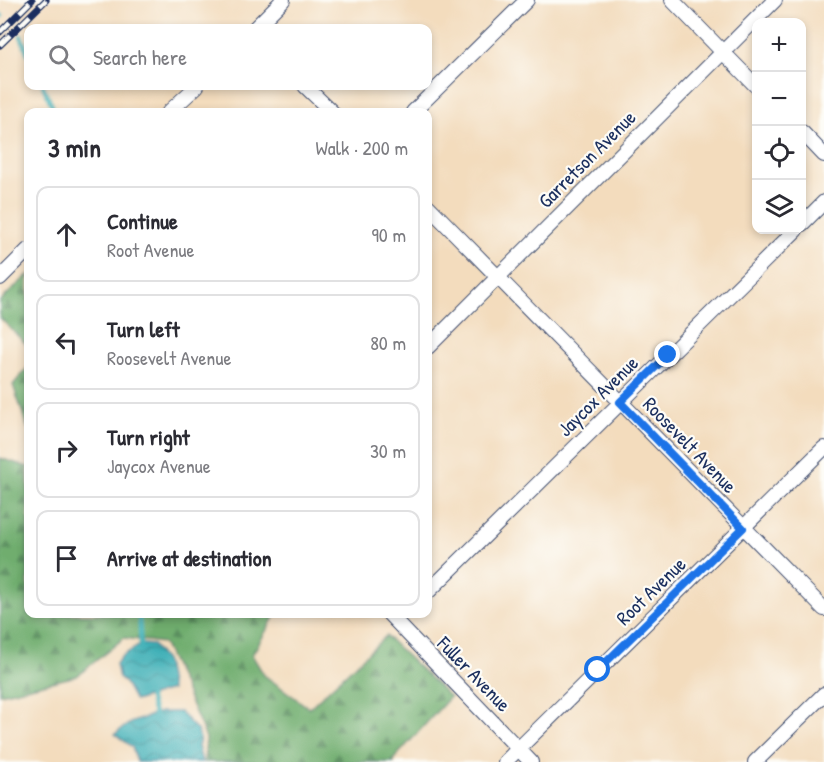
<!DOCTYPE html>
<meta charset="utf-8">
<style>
:root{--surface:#fff;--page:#f2f2f3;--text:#2b2b33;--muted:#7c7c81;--line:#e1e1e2}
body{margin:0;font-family:"Patrick Hand",sans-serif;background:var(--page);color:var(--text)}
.controls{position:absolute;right:18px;top:18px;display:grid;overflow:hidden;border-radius:12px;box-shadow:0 3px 9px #0003}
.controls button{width:54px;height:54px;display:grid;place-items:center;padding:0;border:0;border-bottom:2px solid var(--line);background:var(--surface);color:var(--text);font:30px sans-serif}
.stop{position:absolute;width:18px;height:18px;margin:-14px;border:4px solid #1a73e8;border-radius:50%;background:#fff}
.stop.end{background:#1a73e8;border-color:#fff;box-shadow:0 2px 6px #0008}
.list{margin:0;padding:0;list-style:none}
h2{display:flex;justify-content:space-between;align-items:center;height:78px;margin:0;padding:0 24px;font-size:26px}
h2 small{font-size:20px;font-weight:400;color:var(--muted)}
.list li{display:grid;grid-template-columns:39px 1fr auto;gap:18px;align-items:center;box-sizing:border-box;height:96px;margin:0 12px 12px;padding:0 12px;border:2px solid var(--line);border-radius:12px}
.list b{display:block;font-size:22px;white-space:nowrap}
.list p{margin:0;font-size:20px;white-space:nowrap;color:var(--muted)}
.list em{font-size:20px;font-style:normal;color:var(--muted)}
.icon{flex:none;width:33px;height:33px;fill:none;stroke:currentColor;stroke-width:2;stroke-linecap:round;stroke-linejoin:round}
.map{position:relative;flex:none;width:824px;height:762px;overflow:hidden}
.search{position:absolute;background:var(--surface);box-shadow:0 3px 9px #0003;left:24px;top:24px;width:408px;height:66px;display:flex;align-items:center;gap:15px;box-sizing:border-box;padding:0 21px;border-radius:12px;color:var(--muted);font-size:22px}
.panel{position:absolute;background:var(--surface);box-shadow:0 3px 9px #0003;left:24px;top:108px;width:408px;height:510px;border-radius:12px}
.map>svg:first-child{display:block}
.forest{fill:url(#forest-firs);stroke:#456e66;stroke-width:1.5}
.water{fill:url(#water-waves);stroke:#2e708a;stroke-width:1.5}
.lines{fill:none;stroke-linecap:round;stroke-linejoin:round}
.stream{stroke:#40b0b7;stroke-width:4.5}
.minor-casing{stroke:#3b496c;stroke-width:16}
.minor{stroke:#fff;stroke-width:14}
.rail-casing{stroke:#1b2f5e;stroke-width:7}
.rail{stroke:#fdfcf7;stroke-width:4.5;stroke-dasharray:14;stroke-linecap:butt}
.route{stroke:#1a73e8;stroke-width:8}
.labels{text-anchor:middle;stroke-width:4.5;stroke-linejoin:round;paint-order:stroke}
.street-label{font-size:20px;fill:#1b2f5e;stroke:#fdfcf7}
</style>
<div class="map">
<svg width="824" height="762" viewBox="0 0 824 762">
<defs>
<pattern id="forest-firs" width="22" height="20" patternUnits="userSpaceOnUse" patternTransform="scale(1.5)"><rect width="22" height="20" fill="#6fad6e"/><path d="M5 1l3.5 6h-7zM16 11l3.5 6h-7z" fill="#5a8d5e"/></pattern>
<pattern id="water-waves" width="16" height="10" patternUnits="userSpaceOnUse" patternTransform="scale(1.5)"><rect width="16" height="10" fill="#40b0b7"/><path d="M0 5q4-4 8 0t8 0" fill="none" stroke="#359098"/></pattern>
</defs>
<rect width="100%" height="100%" fill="#fdfcf7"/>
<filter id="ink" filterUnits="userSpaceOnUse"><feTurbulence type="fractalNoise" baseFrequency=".0167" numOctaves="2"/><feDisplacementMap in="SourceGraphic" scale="12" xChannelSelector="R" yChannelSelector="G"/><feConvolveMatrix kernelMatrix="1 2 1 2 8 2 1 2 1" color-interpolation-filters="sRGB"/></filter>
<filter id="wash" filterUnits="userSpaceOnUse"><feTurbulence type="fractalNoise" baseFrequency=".008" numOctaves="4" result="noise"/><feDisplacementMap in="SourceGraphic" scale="24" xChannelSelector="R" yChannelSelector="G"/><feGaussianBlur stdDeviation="1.35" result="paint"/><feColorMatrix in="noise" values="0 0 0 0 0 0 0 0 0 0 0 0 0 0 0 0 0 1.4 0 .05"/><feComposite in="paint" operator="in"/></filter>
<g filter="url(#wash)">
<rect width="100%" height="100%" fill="#f3dcbd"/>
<!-- forest -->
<g class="forest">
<polygon points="28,275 28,346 0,318 0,301"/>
<polygon points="28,367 28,429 13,385"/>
<polygon points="0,458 28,467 28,614 276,614 252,655 264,675 309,708 386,636 450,697 393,760 394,762 204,762 206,738 184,687 163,643 124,638 77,676 0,694"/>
</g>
<!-- water -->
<g class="water">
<polygon points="141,644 153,645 166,662 171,690 135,701 125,683 119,678 116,664 122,656"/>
<polygon points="160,712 180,712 197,730 200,738 198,746 202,762 137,762 132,747 115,734 130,723"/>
</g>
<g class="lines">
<!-- stream -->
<g class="stream">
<polyline points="0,14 2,16"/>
<polyline points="21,36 28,54"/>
<polyline points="43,86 55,112"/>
<polyline points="139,614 141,648"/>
<polyline points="148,692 155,718"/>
</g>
</g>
</g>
<g filter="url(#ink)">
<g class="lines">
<!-- minor casing -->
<g class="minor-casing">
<g id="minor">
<polyline points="672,0 756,86"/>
<polyline points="255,28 283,0"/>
<polyline points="305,86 332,112"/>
<polyline points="169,112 197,86"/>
<polyline points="413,112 527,0"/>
<polyline points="802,132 824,155"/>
<polyline points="428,206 824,609"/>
<polyline points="802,224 824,202"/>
<polyline points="0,278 28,250"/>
<polyline points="428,347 775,0"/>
<polyline points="428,592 796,230"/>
<polyline points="389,614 531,762"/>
<polyline points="505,762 824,448"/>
<polyline points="755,762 824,694"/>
</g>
</g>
<!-- minor -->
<use href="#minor" class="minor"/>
<!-- rail casing -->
<g class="rail-casing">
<g id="rail">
<polyline points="0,32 32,0"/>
<polyline points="0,45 46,0"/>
</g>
</g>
<!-- rail -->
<use href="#rail" class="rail"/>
</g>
</g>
<g class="lines" filter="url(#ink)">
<!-- route -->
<polyline class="route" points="598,670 743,528 620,402 668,355"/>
</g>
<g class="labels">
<!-- street labels -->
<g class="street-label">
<text transform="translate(587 159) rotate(-45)" y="7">Garretson Avenue</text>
<text transform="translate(598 396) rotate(-45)" y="7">Jaycox Avenue</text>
<text transform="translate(690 445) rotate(46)" y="7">Roosevelt Avenue</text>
<text transform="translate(651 591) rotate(-44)" y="7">Root Avenue</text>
<text transform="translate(474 674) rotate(46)" y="7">Fuller Avenue</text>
</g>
</g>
</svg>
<div class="controls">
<button>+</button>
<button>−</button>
<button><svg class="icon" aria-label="locate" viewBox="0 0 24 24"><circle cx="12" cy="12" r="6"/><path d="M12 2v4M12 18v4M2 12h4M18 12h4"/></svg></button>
<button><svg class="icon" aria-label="layers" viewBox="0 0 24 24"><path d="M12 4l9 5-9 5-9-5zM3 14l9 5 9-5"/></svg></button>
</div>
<div class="stop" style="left:598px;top:670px"></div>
<div class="stop end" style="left:668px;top:355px"></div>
<div class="search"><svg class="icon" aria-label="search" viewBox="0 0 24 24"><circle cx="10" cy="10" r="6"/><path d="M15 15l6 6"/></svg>Search here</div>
<section class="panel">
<h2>3 min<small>Walk · 200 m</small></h2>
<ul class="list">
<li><svg class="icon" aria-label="ahead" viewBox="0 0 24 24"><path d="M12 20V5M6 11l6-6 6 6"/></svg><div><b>Continue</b><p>Root Avenue</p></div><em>90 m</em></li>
<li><svg class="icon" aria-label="left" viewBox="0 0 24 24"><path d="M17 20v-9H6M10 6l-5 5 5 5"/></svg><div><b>Turn left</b><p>Roosevelt Avenue</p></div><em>80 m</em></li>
<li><svg class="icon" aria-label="right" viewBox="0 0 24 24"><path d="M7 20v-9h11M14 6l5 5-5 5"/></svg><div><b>Turn right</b><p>Jaycox Avenue</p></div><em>30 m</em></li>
<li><svg class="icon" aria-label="arrive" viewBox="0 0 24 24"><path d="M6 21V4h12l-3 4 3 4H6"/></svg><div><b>Arrive at destination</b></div></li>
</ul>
</section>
</div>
